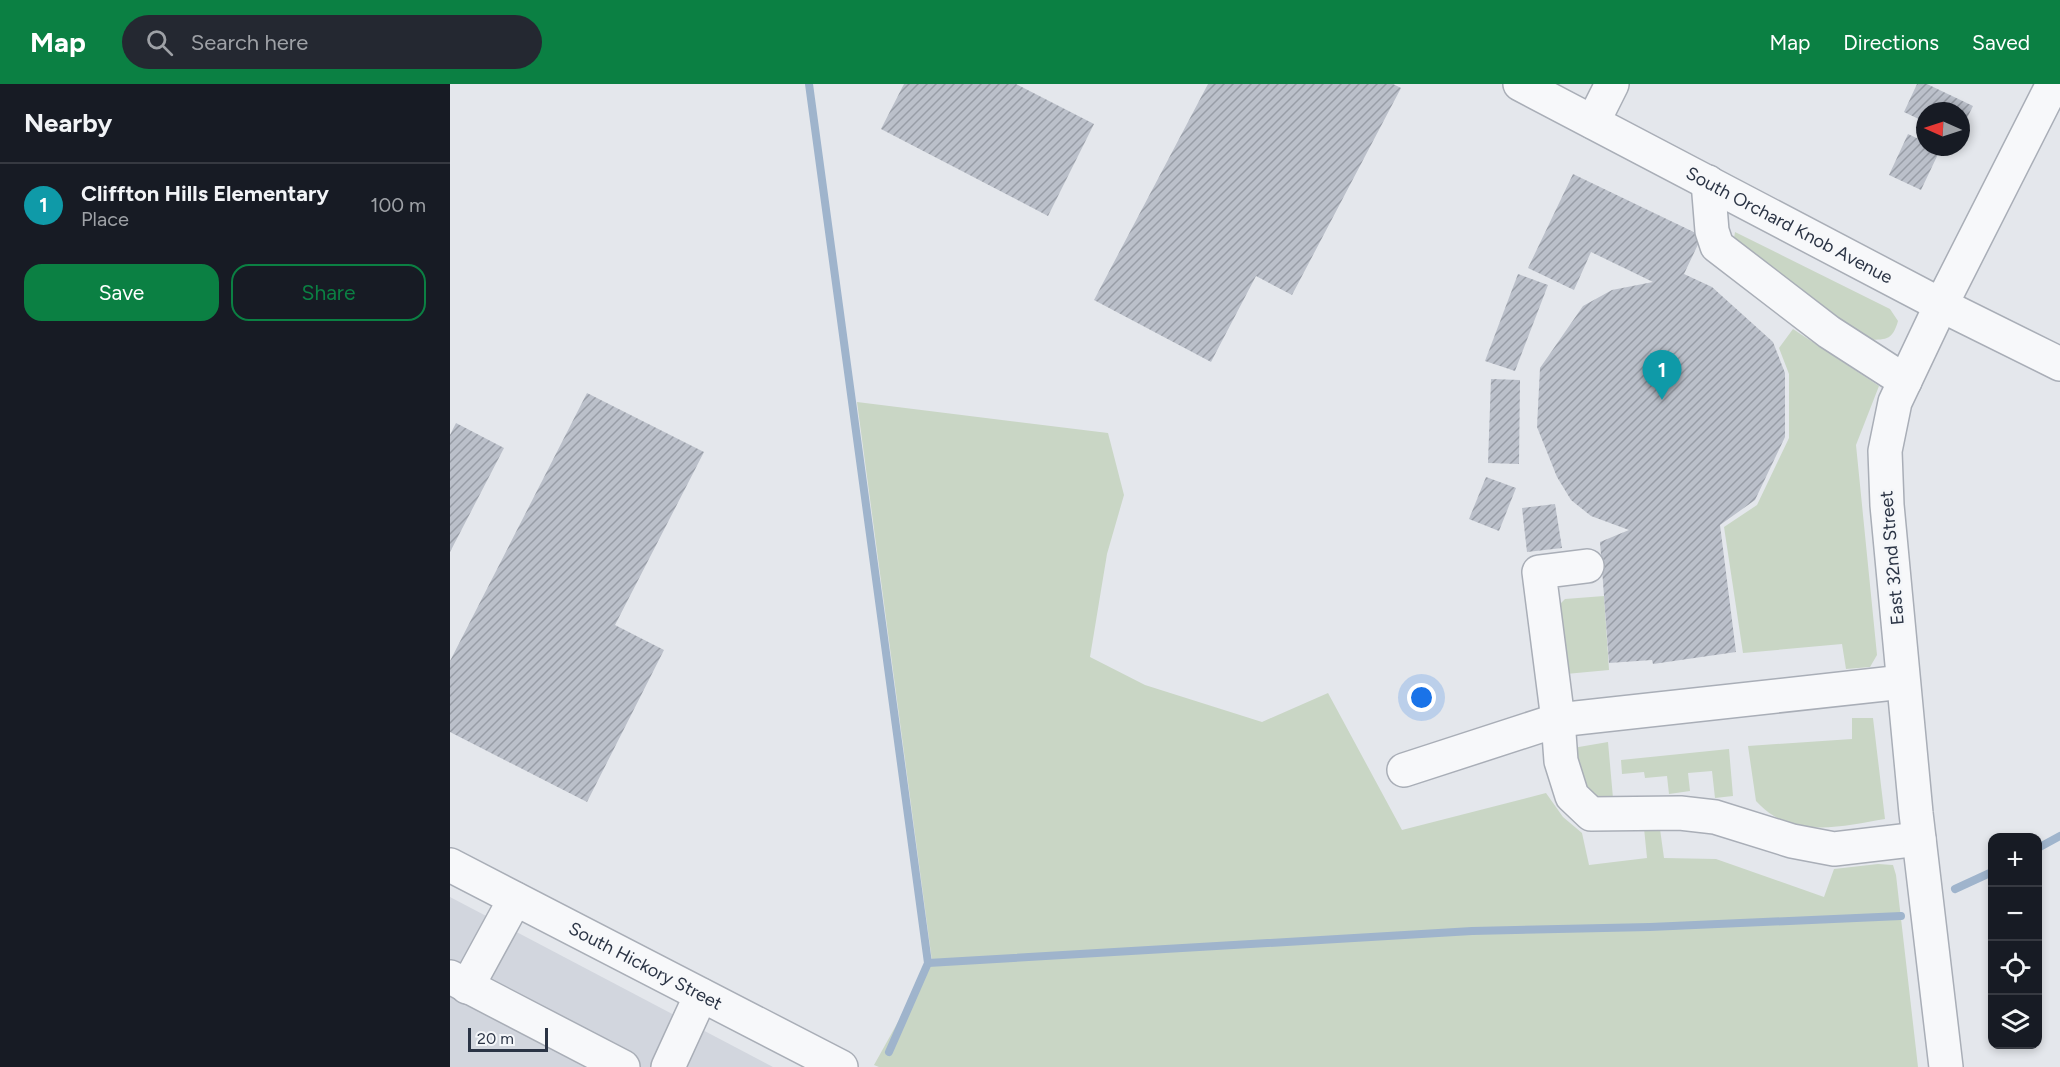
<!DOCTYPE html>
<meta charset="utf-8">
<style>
:root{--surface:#171b24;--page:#242831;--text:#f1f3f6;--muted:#9ea1a6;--line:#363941;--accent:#0b8043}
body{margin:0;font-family:Figtree,sans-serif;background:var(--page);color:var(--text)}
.controls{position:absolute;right:18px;bottom:18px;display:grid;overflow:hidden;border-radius:12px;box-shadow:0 3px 9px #0003}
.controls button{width:54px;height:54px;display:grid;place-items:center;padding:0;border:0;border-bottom:2px solid var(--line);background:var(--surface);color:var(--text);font:30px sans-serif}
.compass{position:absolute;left:1466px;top:18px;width:54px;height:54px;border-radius:50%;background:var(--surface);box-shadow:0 3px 9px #0003;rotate:273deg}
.scale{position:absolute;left:18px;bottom:15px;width:80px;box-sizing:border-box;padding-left:6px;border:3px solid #2b3445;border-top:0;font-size:16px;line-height:21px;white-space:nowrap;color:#2b3445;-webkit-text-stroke:4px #f4f6f9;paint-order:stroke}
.you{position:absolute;left:972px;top:614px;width:21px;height:21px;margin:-15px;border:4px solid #fff;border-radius:50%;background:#1a73e8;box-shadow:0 0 0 9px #1a73e833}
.badge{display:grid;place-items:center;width:39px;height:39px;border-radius:50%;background:var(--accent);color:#fff;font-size:20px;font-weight:700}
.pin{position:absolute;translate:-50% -50px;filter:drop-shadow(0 2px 3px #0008)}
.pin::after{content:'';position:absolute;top:32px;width:21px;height:18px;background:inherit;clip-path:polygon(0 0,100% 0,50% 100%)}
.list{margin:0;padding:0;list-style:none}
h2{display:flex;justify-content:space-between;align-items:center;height:78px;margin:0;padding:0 24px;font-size:26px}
h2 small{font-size:20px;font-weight:400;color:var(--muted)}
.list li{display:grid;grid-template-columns:39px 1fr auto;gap:18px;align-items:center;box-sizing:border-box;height:84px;padding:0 24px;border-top:2px solid var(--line)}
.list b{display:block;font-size:22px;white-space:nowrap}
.list p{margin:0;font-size:20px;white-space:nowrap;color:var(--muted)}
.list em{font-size:20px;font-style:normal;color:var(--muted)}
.actions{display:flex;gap:12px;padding:18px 24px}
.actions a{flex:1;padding:14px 0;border:2px solid var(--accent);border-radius:18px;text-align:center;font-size:21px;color:var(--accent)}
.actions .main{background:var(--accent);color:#fff}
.icon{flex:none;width:33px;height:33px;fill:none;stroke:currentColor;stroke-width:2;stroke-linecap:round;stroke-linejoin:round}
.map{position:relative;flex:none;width:1610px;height:983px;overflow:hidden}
header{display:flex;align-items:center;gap:36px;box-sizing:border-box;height:84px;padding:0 30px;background:var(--accent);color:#fff}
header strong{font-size:28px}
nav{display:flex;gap:33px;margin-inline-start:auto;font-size:21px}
.search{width:420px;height:54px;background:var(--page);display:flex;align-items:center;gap:15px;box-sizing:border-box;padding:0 21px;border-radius:33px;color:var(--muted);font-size:22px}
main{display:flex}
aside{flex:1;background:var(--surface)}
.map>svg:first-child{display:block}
.built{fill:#d2d6de}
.grass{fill:#c9d6c5}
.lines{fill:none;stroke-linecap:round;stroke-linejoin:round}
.stream{stroke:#9fb4cc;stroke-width:8}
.building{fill:url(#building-hatch)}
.minor-casing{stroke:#a9aeb7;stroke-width:36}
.minor{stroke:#f7f8fa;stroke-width:33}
.labels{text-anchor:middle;stroke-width:5;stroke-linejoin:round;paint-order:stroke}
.street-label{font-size:18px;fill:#2b3445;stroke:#f4f6f9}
</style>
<header>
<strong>Map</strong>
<div class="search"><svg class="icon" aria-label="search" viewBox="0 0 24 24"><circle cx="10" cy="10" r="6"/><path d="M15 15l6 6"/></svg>Search here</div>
<nav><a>Map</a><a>Directions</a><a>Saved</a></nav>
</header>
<main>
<aside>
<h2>Nearby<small></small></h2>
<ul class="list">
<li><span class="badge" style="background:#0f9aa8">1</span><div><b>Cliffton Hills Elementary</b><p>Place</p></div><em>100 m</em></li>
</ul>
<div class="actions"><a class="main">Save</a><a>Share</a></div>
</aside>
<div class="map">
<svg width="1610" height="983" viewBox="0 0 1610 983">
<defs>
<pattern id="building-hatch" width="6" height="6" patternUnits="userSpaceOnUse" patternTransform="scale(1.5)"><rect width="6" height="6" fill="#bbc0ca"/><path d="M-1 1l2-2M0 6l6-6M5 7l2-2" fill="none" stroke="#989da6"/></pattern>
</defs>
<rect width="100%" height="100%" fill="#e4e7ec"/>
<!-- built -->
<polygon class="built" points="0,813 323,983 0,983"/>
<!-- grass -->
<g class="grass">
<path d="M1285,148l155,77 8,12c-6,21 -13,18 -32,19l-133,-96z"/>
<polygon points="1343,245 1429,302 1406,361 1427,571 1420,583 1396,585 1392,560 1293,569 1274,443 1307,421 1339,354 1339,290 1329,264"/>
<polygon points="407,318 658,349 674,411 657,470 640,573 695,601 812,638 878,609 952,746 1096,709 1113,733 1132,749 1139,781 1197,774 1194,744 1210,745 1214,774 1266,775 1374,813 1384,785 1428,780 1443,781 1446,791 1468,983 429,983 424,981 482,877"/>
<polygon points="1154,512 1159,586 1105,591 1106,524 1115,515"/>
<path d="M1402,634h21l12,101c-36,6 -78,17 -111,-3 -7,-4 -13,-10 -18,-15l-8,-55 104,-7z"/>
<path d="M1158,658l5,56c-31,7 -35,-25 -46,-49z"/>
<polygon points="1279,665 1283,712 1265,714 1262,687 1238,689 1240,707 1219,710 1217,692 1195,694 1194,688 1172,690 1171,676"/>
</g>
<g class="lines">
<!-- stream -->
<g class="stream">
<polyline points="359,0 478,879 439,968"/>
<polyline points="1588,764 1610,752"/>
<polyline points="1505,805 1542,788"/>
<polyline points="478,879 1022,847 1200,843 1451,832"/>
</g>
</g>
<!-- building -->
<g class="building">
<polygon points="454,0 566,0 644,40 598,132 431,45"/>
<polygon points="758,0 943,0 951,4 842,211 806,192 761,278 644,216"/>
<polygon points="1467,0 1477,0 1523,22 1511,46 1511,27 1475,27 1475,38 1454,28"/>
<polygon points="1458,50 1475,58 1475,63 1485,63 1490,66 1471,106 1439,91"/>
<polygon points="1123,90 1252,152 1234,190 1262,203 1323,258 1335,289 1335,353 1305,416 1270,441 1286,568 1203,580 1202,576 1159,579 1150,458 1179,446 1141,432 1121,416 1107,393 1087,343 1090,284 1133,222 1162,206 1203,198 1141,168 1124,206 1078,184"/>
<polygon points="1068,190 1098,201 1065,287 1035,277"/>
<polygon points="1041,295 1070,296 1069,380 1038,379"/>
<polygon points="137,309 254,368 165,541 214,566 137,718 0,648 0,577"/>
<polygon points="6,339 54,364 0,468 0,351"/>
<polygon points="1036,393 1066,404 1049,447 1019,435"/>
<polygon points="1105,420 1112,464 1077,468 1072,424"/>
</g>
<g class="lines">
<!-- minor casing -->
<g class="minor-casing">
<g id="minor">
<path id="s1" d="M1070,0l421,221 119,59"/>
<polyline points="1143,38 1162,0"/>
<polyline points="1258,98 1262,147 1267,162 1379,248 1455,297"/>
<polyline points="1137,482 1089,488 1108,636 1111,677 1122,712 1141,730 1230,729 1265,733 1342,757 1384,765 1469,755"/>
<polyline points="954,686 1108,636 1453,598"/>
<path id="s2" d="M0,781l391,202"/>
<polyline points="0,893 173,983"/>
<polyline points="17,903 65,815"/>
<polyline points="218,983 251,911"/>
<polyline points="1496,983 1466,729 1437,421 1435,367 1445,318 1491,221 1603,0"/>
</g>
</g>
<!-- minor -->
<use href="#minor" class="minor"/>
</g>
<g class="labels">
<!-- street labels -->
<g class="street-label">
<text dy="6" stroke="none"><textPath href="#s1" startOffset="304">South Orchard Knob Avenue</textPath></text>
<text transform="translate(1442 474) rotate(-95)" y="6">East 32nd Street</text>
<text dy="6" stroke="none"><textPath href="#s2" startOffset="220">South Hickory Street</textPath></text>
</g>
</g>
</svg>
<div class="controls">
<button>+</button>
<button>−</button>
<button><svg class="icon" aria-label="locate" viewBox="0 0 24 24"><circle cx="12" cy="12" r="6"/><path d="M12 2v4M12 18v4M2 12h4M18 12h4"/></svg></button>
<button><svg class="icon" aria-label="layers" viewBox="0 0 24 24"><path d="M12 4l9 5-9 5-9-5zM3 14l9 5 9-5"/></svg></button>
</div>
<svg class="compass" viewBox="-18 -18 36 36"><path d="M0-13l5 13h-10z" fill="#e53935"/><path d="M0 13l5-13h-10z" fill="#9ea1a6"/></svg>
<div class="scale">20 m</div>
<div class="you"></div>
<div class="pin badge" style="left:1212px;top:316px;background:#0f9aa8">1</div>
</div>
</main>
